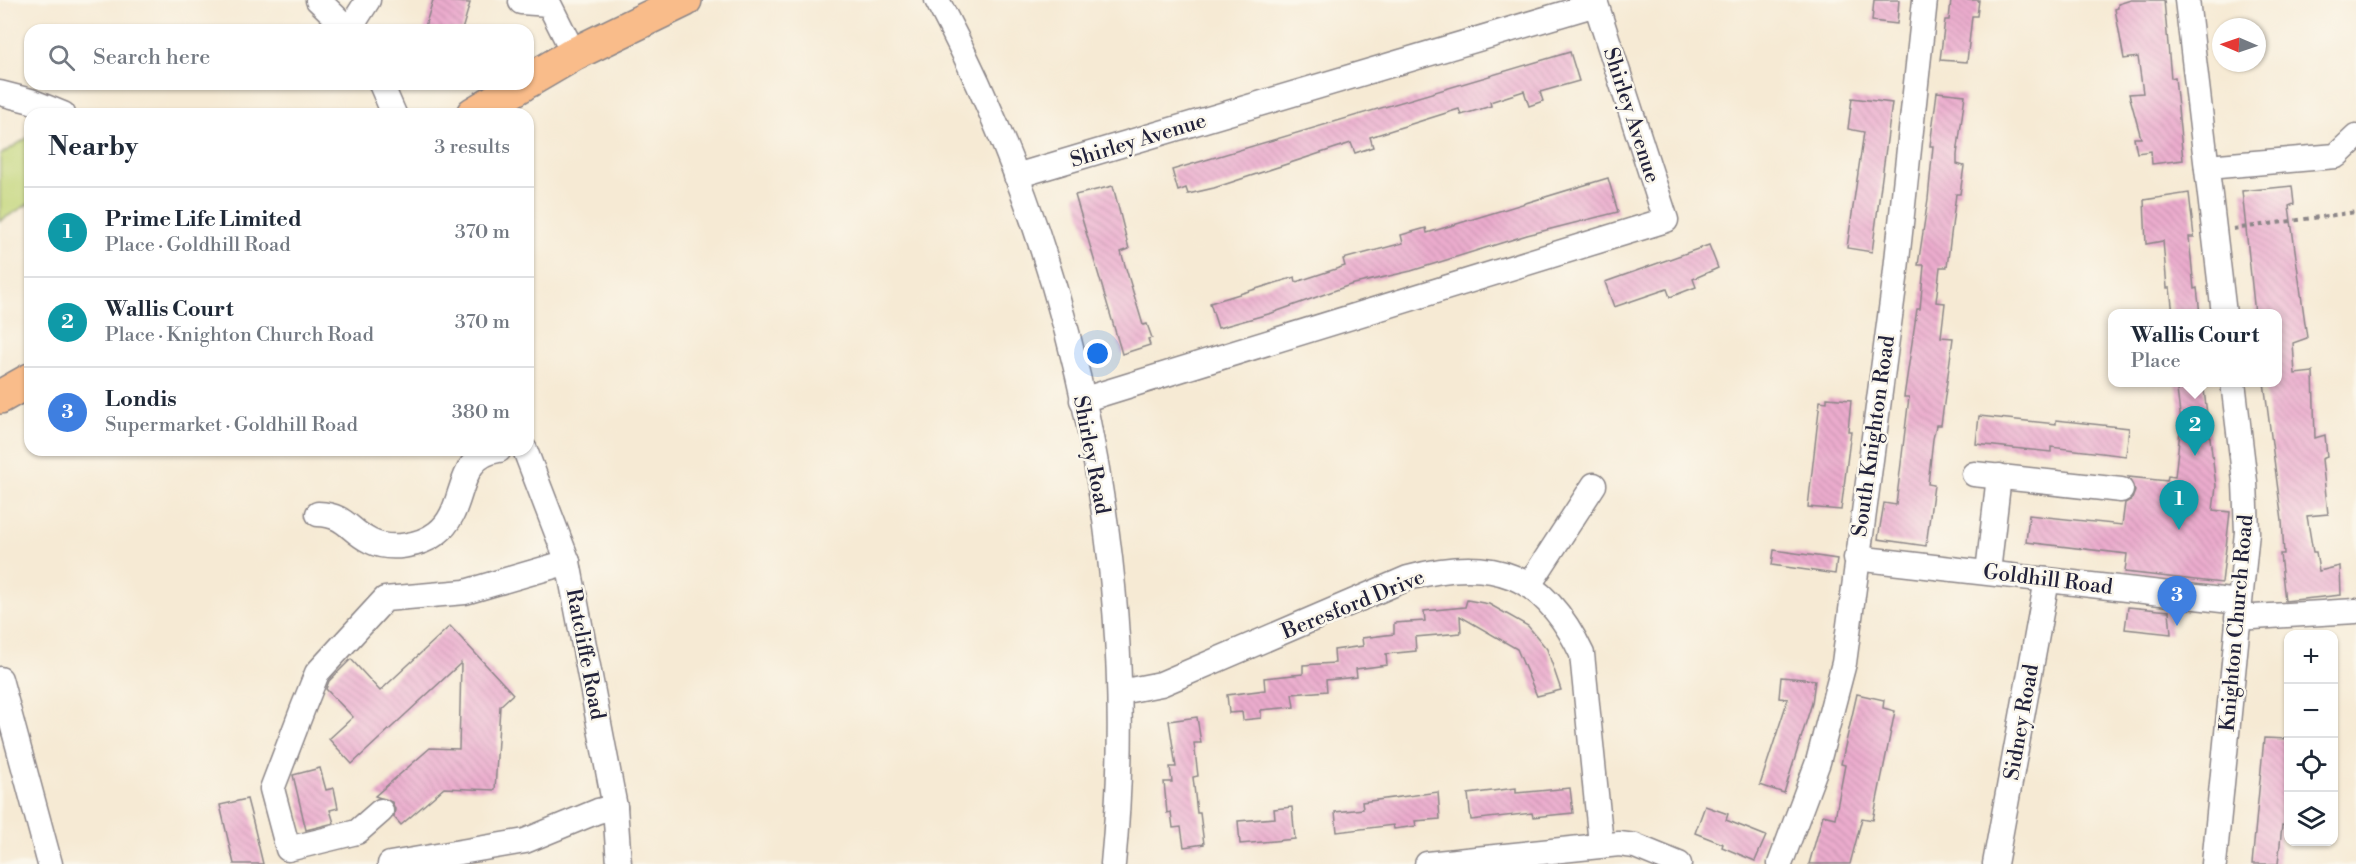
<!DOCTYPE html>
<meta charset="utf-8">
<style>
:root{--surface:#fff;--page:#f6f6f7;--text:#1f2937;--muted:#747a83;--line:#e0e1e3;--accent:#b45309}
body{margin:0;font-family:"Libre Bodoni",serif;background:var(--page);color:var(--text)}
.controls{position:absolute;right:18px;bottom:18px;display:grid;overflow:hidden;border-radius:12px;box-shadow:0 2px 4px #0004}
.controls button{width:54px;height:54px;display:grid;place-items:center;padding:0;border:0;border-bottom:2px solid var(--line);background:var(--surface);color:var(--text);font:30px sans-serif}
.compass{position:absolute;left:2212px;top:18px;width:54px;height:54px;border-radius:50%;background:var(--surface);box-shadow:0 2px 4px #0004;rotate:272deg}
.you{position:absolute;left:1098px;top:354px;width:21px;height:21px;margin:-15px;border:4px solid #fff;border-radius:50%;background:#1a73e8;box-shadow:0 0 0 9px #1a73e833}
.badge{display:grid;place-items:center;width:39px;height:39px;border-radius:50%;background:var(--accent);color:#fff;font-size:20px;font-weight:700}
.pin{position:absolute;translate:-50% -50px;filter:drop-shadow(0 2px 3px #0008)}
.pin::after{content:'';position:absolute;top:32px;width:21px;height:18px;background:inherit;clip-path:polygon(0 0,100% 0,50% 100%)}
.popup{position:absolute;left:2108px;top:309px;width:174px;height:78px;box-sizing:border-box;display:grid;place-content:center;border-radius:12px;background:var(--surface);filter:drop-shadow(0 2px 4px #0005);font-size:20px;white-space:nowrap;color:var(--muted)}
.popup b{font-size:22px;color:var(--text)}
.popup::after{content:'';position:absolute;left:50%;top:100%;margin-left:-12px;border:12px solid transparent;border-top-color:var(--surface)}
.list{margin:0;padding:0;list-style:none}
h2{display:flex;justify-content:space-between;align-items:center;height:78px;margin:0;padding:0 24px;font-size:26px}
h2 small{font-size:20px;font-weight:400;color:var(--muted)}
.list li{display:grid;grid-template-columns:39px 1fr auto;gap:18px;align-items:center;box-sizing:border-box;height:90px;padding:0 24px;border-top:2px solid var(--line)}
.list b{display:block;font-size:22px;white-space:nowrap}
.list p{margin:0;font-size:20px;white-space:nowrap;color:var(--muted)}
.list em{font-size:20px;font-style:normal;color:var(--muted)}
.icon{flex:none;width:33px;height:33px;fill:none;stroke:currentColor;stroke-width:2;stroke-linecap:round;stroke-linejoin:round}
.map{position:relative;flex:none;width:2356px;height:864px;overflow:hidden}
.search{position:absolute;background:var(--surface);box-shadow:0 2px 4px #0004;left:24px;top:24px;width:510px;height:66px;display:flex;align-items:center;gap:15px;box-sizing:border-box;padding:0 21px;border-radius:18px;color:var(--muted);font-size:22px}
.panel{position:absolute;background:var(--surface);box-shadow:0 2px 4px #0004;left:24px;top:108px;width:510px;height:348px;border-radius:18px}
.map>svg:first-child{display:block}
.park{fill:#c1d477;stroke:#727b59;stroke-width:1.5}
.building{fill:url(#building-back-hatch)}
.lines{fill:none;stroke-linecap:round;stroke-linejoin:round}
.minor-casing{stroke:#8c8688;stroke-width:27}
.highway-casing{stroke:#8c8688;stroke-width:36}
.path{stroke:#8c8688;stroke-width:4;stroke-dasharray:4.5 4.5;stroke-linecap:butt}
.minor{stroke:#fff;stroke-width:24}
.highway{stroke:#f9bc8a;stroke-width:33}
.labels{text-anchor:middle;stroke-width:5;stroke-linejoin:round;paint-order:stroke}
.street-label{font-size:21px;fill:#22223b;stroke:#fbf7ec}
</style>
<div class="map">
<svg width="2356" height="864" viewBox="0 0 2356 864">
<defs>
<pattern id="building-back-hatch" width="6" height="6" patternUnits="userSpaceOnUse" patternTransform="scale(1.5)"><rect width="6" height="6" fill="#ebaccd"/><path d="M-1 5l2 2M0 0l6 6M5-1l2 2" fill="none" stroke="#c994b1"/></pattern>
</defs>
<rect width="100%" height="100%" fill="#fbf7ec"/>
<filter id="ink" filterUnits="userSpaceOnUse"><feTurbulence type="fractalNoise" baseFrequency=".0167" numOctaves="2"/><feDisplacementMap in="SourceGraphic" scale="12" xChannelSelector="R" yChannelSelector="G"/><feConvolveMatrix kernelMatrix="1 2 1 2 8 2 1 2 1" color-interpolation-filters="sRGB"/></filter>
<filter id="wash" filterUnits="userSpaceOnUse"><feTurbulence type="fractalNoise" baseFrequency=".008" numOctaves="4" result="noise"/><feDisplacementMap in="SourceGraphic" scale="24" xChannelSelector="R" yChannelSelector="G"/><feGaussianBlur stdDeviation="1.35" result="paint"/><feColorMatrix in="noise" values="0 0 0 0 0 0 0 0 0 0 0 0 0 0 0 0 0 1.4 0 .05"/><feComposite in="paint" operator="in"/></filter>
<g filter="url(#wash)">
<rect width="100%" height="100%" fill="#f6ead4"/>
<!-- park -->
<polygon class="park" points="30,136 30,203 0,221 0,155"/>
<g id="blocks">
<!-- building -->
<g class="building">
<polygon points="433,0 470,3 462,30 424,30"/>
<polygon points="1874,0 1899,0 1897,24 1872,21"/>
<polygon points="1951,0 1979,0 1977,16 1972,16 1967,62 1940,60 1945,20 1949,20"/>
<polygon points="2131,0 2164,0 2171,78 2175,77 2183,160 2152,164 2151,151 2137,153 2134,138 2141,138 2129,94 2143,93 2138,57 2124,59 2115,9 2118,8 2118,4"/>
<polygon points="1570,52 1579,81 1540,92 1543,101 1529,106 1524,91 1490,102 1491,106 1461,115 1459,109 1370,137 1373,147 1355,153 1351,143 1214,188 1188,194 1186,188 1178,191 1172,170"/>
<polygon points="1937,92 1965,95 1957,155 1957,164 1964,166 1960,194 1956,194 1947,267 1940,267 1936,302 1945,303 1941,337 1953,338 1941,425 1936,425 1933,439 1928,484 1934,485 1926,546 1878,539 1884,503 1896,505 1909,397 1904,397 1917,309 1920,309 1924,265 1918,265 1928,199 1933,146 1930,146"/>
<polygon points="1852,98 1892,103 1872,252 1847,248 1864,132 1848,129"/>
<polygon points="1608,178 1618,212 1527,235 1411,271 1350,285 1272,313 1218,328 1210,303 1295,277 1296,282 1345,266 1343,259 1403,243 1401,235 1426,228 1427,233"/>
<polygon points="1113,186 1129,249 1121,252 1143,325 1147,324 1152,338 1148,339 1150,345 1122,354 1075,195"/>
<polygon points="2292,186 2294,204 2289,206 2307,338 2293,343 2295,374 2313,372 2315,438 2325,435 2327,457 2322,459 2328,514 2307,516 2313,552 2316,552 2319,571 2340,566 2341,595 2285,601 2280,554 2284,554 2282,521 2264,382 2277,382 2277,314 2255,314 2242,191"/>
<polygon points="2189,193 2194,237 2189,237 2194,289 2197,288 2200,314 2173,314 2170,288 2167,288 2163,241 2146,244 2144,200"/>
<polygon points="1709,245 1718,268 1693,279 1696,287 1670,297 1667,289 1614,307 1605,282"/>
<polygon points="2176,382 2203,382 2216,486 2213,510 2230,512 2222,583 2125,572 2127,554 2026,542 2029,515 2122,525 2125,503 2132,499 2135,491 2128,477 2167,481 2168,476 2175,477 2181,422"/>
<polygon points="1827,398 1851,400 1848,431 1851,431 1841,510 1808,507 1820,401 1827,402"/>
<polygon points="1979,416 2056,424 2056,420 2129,428 2126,456 2051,447 2051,452 1976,444"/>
<polygon points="1774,550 1837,559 1835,574 1772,565"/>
<polygon points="1467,600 1489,604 1528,626 1547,649 1561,690 1537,696 1517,649 1460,616 1461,633 1415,637 1416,651 1386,654 1387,665 1356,669 1357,677 1326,680 1327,691 1292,694 1294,707 1261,710 1261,718 1243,720 1242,712 1229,713 1227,695 1265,690 1264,678 1303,674 1303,665 1335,663 1334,650 1363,646 1362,638 1394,634 1394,623 1425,621 1424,611 1465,607"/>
<polygon points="2128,607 2169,611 2171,634 2125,629"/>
<polygon points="450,626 513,694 500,706 495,790 444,788 401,825 394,817 395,809 392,802 375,796 430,748 459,749 461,663 352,764 329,739 353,717 326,689 329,681 351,659 380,691"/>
<polygon points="1781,677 1815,680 1812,703 1784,793 1760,785 1788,699 1779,698"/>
<polygon points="1857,694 1884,700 1883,708 1895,711 1873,820 1862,818 1850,864 1809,864 1823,815 1835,818 1845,765 1841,764"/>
<polygon points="1197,717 1201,743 1194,743 1198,776 1193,777 1197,813 1200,813 1204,844 1184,847 1181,827 1173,828 1171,812 1167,813 1164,782 1172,782 1170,767 1176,767 1169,721"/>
<polygon points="2264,738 2289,739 2289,826 2282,825 2278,864 2252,864"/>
<polygon points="320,768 326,790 334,788 338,808 330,810 334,823 306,830 293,775"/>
<polygon points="1516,788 1516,793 1570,788 1573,813 1533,817 1532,813 1471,820 1468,794"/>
<polygon points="1438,792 1440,819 1415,821 1416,826 1394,829 1393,825 1337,832 1335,812 1363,809 1362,802"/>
<polygon points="247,799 253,822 263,864 234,864 230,848 220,805"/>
<polygon points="1705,806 1728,814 1726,820 1766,836 1755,861 1722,847 1723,844 1695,833"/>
<polygon points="1292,807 1295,839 1240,844 1238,821 1275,818 1274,809"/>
</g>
</g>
</g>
<g filter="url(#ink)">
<use href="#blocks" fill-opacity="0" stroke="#8c8688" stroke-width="1.5"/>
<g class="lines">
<!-- minor casing -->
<g class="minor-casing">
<g id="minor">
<polyline points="318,0 349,30"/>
<path d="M937,0c138,261 205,570 176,864"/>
<polyline points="2187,0 2224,314"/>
<polyline points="521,2 549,4 574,54"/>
<polyline points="349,30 368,0"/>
<polyline points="381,84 394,114"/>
<polyline points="0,93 31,101 63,114"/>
<polyline points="2207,167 2336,156 2356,137"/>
<polyline points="1016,176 1596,4 1666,220 1082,400"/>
<polyline points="525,450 568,562 615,807 619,864"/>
<polyline points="1974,474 2121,490"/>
<path d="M318,514c28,1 30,16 52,27 19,10 50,5 67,-8 32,-24 15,-76 62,-83"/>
<polyline points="1856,558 2239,602"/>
<polyline points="1988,572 1999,476"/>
<polyline points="1529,585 1594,485"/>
<polyline points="2237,618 2356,611"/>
<polyline points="0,679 50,864"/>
<path d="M1120,692l41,-8 247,-106c85,-23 136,-5 174,76l19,190"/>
<polyline points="381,811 357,832 288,849 272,789 303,708 317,673 385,599 465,592 568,562"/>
<polyline points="390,864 525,841 598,811 615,807"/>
<polyline points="1427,864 1619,844 1635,846 1679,864"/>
<polyline points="1780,864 1818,762 1844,663 1895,279 1925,0"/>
<polyline points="1995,864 2047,580"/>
<polyline points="2214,864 2247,532 2245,482 2233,382"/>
</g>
</g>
<!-- highway casing -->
<g class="highway-casing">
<g id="highway">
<polyline points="528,81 574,54 685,0"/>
<polyline points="473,114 523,84"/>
<polyline points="0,397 30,380"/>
</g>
</g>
<!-- path -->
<polyline class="path" points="2233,229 2356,212"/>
<!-- minor -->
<use href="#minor" class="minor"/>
<!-- highway -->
<use href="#highway" class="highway"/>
</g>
</g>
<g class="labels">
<!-- street labels -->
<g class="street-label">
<text transform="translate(1632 115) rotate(72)" y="7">Shirley Avenue</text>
<text transform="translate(1138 140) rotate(-17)" y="7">Shirley Avenue</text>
<text transform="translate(1873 436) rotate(-82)" y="7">South Knighton Road</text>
<text transform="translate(1092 455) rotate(79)" y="7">Shirley Road</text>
<text transform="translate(2048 579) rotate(7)" y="7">Goldhill Road</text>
<text transform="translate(1353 604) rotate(-22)" y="7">Beresford Drive</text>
<text transform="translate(2236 623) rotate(-85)" y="7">Knighton Church Road</text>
<text transform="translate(586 654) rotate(79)" y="7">Ratcliffe Road</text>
<text transform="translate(2021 722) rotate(-80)" y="7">Sidney Road</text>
</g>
</g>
</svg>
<div class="controls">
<button>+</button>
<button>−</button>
<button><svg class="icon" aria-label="locate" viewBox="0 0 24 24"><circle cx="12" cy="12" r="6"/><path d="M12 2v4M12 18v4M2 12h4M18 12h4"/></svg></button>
<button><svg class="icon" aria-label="layers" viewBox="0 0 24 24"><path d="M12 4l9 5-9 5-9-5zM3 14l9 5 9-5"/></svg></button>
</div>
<svg class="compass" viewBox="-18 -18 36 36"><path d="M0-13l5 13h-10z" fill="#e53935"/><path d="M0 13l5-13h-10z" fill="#747a83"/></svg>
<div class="you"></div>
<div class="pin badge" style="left:2179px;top:530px;background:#0f9aa8">1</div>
<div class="pin badge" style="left:2195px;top:456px;background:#0f9aa8">2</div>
<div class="popup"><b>Wallis Court</b>Place</div>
<div class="pin badge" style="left:2177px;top:626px;background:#3f7fe0">3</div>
<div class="search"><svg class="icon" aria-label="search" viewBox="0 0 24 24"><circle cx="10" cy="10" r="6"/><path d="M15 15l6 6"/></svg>Search here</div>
<section class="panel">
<h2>Nearby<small>3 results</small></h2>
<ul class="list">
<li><span class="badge" style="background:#0f9aa8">1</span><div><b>Prime Life Limited</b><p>Place · Goldhill Road</p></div><em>370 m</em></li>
<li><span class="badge" style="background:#0f9aa8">2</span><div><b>Wallis Court</b><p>Place · Knighton Church Road</p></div><em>370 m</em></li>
<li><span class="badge" style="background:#3f7fe0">3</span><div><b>Londis</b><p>Supermarket · Goldhill Road</p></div><em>380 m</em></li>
</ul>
</section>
</div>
